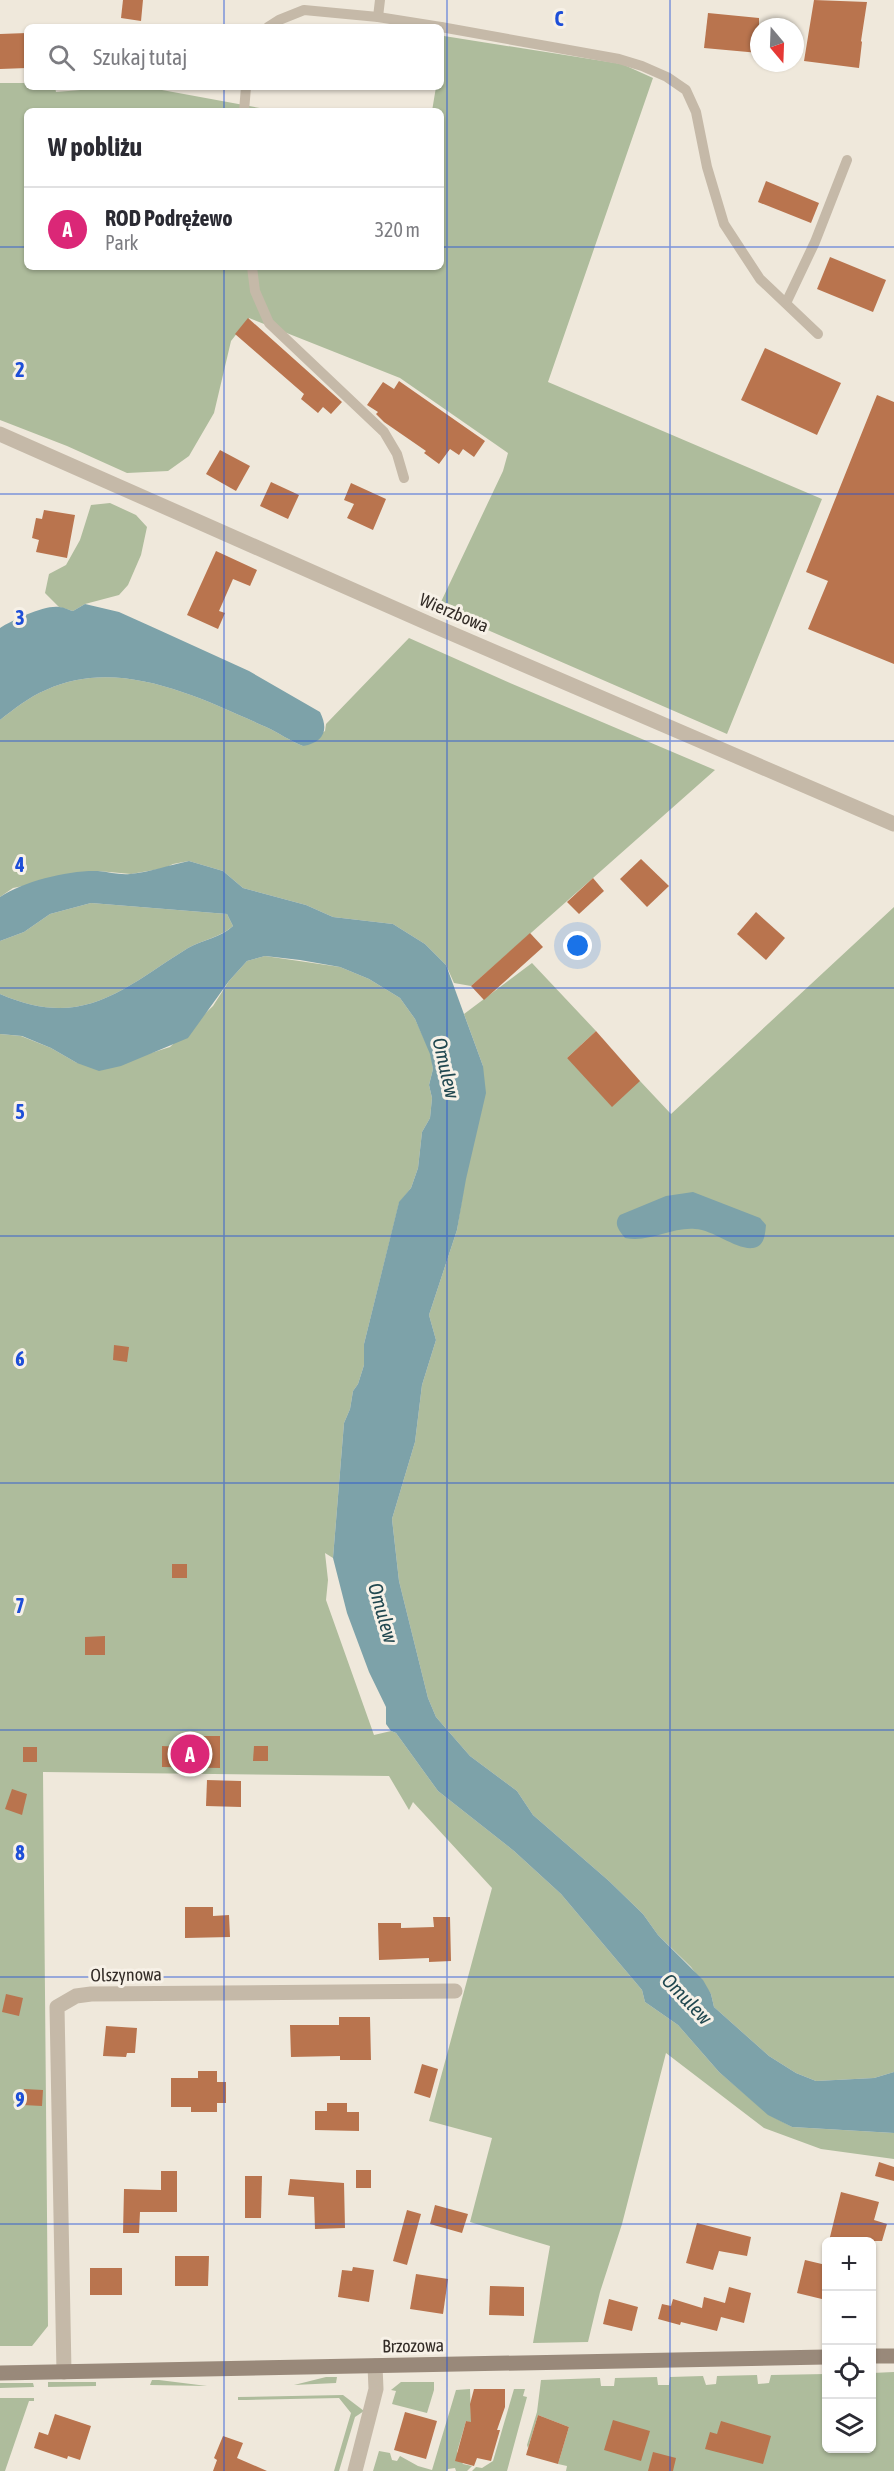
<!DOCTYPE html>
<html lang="pl">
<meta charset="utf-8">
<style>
:root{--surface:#fff;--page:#f2f2f3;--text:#2b2b33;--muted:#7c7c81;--line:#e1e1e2;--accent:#db2777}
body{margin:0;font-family:"Asap Condensed",sans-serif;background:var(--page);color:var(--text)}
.controls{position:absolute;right:18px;bottom:18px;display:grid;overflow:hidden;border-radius:9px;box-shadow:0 2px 4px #0004}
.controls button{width:54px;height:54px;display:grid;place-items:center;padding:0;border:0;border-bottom:2px solid var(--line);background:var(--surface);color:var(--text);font:30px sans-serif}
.compass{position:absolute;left:750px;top:18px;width:54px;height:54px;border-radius:50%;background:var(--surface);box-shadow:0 2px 4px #0004;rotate:161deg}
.you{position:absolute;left:578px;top:946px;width:21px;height:21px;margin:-15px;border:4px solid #fff;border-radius:50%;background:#1a73e8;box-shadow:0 0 0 9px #1a73e833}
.badge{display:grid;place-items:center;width:39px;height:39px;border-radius:50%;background:var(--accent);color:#fff;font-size:20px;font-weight:700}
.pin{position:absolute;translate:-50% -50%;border:3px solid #fff;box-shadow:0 2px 6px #0006}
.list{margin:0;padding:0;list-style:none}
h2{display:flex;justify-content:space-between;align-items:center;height:78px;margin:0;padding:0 24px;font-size:26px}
h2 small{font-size:20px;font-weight:400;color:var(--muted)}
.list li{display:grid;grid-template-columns:39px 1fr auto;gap:18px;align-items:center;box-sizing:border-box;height:84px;padding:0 24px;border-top:2px solid var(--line)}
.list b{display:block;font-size:22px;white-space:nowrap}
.list p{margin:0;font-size:20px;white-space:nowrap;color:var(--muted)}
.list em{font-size:20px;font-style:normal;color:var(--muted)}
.icon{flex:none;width:33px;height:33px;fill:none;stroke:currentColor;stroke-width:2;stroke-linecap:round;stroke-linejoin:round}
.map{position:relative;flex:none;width:894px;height:2471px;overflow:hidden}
.search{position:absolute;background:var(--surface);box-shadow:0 2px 4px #0004;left:24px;top:24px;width:420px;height:66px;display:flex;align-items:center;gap:15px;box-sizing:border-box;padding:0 21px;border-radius:9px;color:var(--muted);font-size:22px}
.panel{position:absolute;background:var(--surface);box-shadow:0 2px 4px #0004;left:24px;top:108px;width:420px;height:162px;border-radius:9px}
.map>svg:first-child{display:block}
.green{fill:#aebc9c}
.water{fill:#7da2a9}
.building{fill:#b9744e}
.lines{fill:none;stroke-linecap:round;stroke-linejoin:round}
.lane{stroke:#c5b9a8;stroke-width:10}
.street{stroke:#c5b9a8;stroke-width:15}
.secondary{stroke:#99897a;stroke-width:15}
.grid{fill:none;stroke:#1d4ed8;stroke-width:1.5;stroke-opacity:0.55}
.labels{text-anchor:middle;stroke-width:6;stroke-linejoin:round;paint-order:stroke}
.street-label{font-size:18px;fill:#332c27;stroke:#f7f1e7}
.water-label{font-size:20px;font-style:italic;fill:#214850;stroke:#f7f1e7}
.grid-label{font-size:20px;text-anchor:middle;font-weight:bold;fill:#1d4ed8;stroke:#f7f1e7;stroke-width:6;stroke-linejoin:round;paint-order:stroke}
</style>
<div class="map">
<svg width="894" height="2471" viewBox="0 0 894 2471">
<rect width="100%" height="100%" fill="#efe8db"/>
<!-- green -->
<g class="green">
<polygon points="444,36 622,64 653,78 548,382 822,499 727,734 444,611 440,604 503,471 508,453 400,378 249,318 231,341 214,413 189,456 168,471 127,473 67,446 0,420 0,83 27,83 27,87 55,87 56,92 117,87 162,90 276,111 27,111 27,267 441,267 441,111 432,111 436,87 441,87 441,56"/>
<polygon points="110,503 136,515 147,527 141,555 128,585 119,595 85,604 73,611 59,607 45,593 49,574 66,565 80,540 91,505"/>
<path d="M409,638l101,45 205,87 -244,216 -17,-3 -8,-18 -21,-21 -32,-20 -60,-7 -27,-12 -63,-17 -20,-17 -34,-10 -16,3 -8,4 -34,6 -33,-3 -85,17 -13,9v-177c14,-11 29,-23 46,-30 73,-34 154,8 220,37 13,6 24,14 37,19l22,-15 1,-7z"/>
<path d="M91,903l136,11 6,12c-12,11 -31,14 -45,22 -67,42 -105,82 -188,46v-53l24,-9 26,-18z"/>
<polygon points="894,907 894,2072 874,2078 816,2081 796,2073 769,2056 714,2007 711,1994 691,1967 658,1935 643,1914 609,1881 533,1815 517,1791 470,1756 436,1717 428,1698 399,1581 392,1519 415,1442 422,1385 436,1340 429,1315 457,1230 483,1066 464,1014 532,963 596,1031 567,1058 640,1081 671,1114"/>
<polygon points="265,956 340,967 369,979 400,998 415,1019 431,1054 433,1069 429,1085 432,1098 430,1118 422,1132 418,1168 411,1188 399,1203 364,1344 364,1365 358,1384 353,1391 350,1409 344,1423 333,1558 325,1553 328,1580 326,1600 374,1735 391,1731 396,1733 438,1791 514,1851 561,1894 642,1990 645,2002 678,2025 719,2072 768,2114 792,2127 894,2133 894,2159 821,2149 764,2128 666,2053 622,2224 600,2292 588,2342 533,2343 550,2246 470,2222 492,2138 429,2121 492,1888 413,1802 409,1810 389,1776 43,1772 48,2326 32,2346 0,2346 0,1034 21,1036 51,1048 77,1063 151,1053 170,1047 213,1006 229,981 247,961"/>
<polygon points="894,2372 894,2471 566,2471 567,2466 558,2464 569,2427 538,2415 528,2448 527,2445 537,2412 541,2380 600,2378 601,2386 614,2386 615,2378 657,2377 658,2385 669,2385 670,2377 703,2376 706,2385 716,2384 717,2376 757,2375 758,2384 769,2383 771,2375 826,2374 826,2448 872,2448 872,2373"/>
<polygon points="326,2377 337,2377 336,2383 294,2385"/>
<polygon points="152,2380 159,2380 207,2386 150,2385"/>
<polygon points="48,2382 96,2382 96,2386 48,2387"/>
<polygon points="401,2382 434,2382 434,2390 427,2413 392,2404 396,2391 391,2390"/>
<polygon points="0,2383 33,2383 34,2387 0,2388"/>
<polygon points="470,2389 471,2418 473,2419 472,2423 466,2421 457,2452 463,2464 472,2466 467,2471 456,2471 455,2468 448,2469 447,2471 373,2471 379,2451 390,2453 392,2460 397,2461 400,2456 418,2466 432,2470 456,2390"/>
<polygon points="514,2389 525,2389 523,2396 527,2397 507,2471 472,2471 476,2467 482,2468 493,2461"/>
<polygon points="343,2395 364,2411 355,2417 339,2471 334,2471 351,2413 339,2398 246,2400 238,2400 238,2397"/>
<polygon points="0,2398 34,2398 34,2401 29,2401 5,2471 0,2471"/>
</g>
<!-- water -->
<g class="water">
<path d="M85,604l34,8 40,18 90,41 71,41c9,18 4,30 -17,34 -13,-5 -24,-13 -37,-19 -66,-29 -147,-71 -220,-37 -17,7 -32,19 -46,30v-92c13,-8 44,-23 59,-21 5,0 9,3 14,4z"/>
<path d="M189,861l34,10 20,17 63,17 27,12 60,7 32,20 21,21 37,101 3,27 -20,86 -9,51 -28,85 7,25 -14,45 -7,57 -23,77 7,62 29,117 8,19 34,39 47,35 16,24 76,66 34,33 15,21 45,45 8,14 3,13 55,49 27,17 20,8 58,-3 20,-6v61l-102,-6 -24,-12 -49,-43 -41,-47 -33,-23 -3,-12 -81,-96 -47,-43 -76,-60 -42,-58 -5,-2 -5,-7v-17l-17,-35 -22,-59 -14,-55 11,-135 6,-14 3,-18 5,-7 6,-19v-21l35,-142 12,-14 7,-20 4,-36 8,-14 2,-20 -3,-13 4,-16 -3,-15 -15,-35 -15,-21 -31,-19 -29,-12 -40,-7 -35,-4 -18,5 -18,20 -41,57 -67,28 -22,5 -22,-8 -26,-15 -29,-12 -22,-2v-40c83,36 121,-4 188,-46 14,-8 34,-11 45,-22l-6,-12 -136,-11 -41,11 -26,18 -24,9v-44c24,-16 69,-27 98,-26 11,1 21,4 32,3 21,-2 39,-9 59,-13z"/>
<path d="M693,1192l67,26 6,7c-1,9 -1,21 -13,23 -17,2 -39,-18 -58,-19 -24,-2 -45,14 -70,9 -6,-8 -12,-14 -5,-23l46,-19z"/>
</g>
<!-- building -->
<g class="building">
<polygon points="123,0 143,0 141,21 121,18"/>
<polygon points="814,0 867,2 861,41 862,42 859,68 804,61"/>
<polygon points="708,13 759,18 759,53 704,48"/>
<polygon points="27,33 27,68 0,69 0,34"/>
<polygon points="766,181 819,203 811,223 758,202"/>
<polygon points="830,257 886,280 873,312 817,289"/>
<polygon points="248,318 342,402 331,414 323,407 318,413 301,399 304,394 235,334"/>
<polygon points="765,348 841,383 817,435 741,400"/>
<polygon points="399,381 485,441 474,457 463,449 459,455 450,449 439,464 424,453 426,451 384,422 376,414 378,412 367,405 383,382 394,389"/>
<polygon points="877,395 894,402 894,664 808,629 828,581 806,572"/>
<polygon points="220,450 250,466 236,491 206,474"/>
<polygon points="271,482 299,495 288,519 260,506"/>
<polygon points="351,483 386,499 373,530 347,518 354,504 344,500"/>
<polygon points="44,510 75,515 67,558 36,552 39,540 32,538 36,518 42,519"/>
<polygon points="216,551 257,570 250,586 233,579 219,611 225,613 218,629 187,615"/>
<polygon points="641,859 669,886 647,907 620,879"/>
<polygon points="593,878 604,891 579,914 567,902"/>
<polygon points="756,912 785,938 766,960 737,934"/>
<polygon points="530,933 543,947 484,1000 471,986"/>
<polygon points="596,1031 640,1081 612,1107 567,1058"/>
<polygon points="114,1345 129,1347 127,1362 113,1360"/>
<rect x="172" y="1564" width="15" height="14"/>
<polygon points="105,1636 105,1655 85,1655 85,1637"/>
<polygon points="203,1736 220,1736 220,1768 162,1767 162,1746 203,1748"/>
<polygon points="254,1746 268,1746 268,1761 253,1761"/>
<rect x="23" y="1747" width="14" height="15"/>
<polygon points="207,1780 241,1781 241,1807 206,1806"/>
<polygon points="12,1789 27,1794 22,1815 5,1809"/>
<polygon points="185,1907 213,1907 213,1916 229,1915 230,1937 185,1938"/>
<polygon points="433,1917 450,1917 451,1961 429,1962 429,1958 379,1960 378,1923 401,1923 401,1928 434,1927"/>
<polygon points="6,1994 23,1998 19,2016 2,2012"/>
<polygon points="339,2017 370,2017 371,2060 340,2060 340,2056 291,2057 290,2025 339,2025"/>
<polygon points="106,2026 137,2028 135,2053 127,2053 126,2057 103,2056"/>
<polygon points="422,2064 438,2069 430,2098 414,2093"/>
<polygon points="198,2071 217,2071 217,2082 226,2082 226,2103 217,2103 217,2112 191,2112 191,2107 171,2107 171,2078 198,2078"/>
<polygon points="24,2089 43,2090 42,2106 23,2105"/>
<polygon points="327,2103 347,2103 347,2112 359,2112 359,2131 315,2130 315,2111 327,2111"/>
<polygon points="879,2162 894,2167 894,2181 875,2176"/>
<rect x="356" y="2170" width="15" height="18"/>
<polygon points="161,2171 177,2171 177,2212 140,2212 139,2233 123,2233 124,2189 161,2190"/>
<polygon points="245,2176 262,2176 261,2218 245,2218"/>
<polygon points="290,2179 344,2183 345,2228 315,2229 314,2197 288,2195"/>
<polygon points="841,2192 879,2202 874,2220 887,2224 882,2241 829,2241"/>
<polygon points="435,2205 468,2214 462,2233 430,2224"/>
<polygon points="407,2210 421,2214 407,2265 393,2261"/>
<polygon points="697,2223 751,2237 747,2256 719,2251 713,2270 686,2263"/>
<polygon points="175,2256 209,2256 208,2286 175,2286"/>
<polygon points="805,2260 826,2265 826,2300 797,2293"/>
<polygon points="353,2267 374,2270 369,2302 338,2297 342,2270 352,2271"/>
<rect x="90" y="2268" width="32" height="27"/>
<polygon points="416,2274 448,2279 443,2314 410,2309"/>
<polygon points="490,2286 524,2287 524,2316 489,2315"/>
<polygon points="729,2287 751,2293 744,2323 721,2317 717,2331 681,2322 680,2325 658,2319 662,2304 671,2306 673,2299 702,2308 704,2297 725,2303"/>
<polygon points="609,2299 638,2307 632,2331 603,2324"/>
<polygon points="474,2389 505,2389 505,2407 497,2430 500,2430 491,2461 477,2458 474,2466 455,2461 466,2421 471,2422 470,2404"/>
<polygon points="405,2412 437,2421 426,2459 394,2450"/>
<polygon points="55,2414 91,2426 80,2460 68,2456 67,2459 34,2448 39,2432 48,2435"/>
<polygon points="538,2415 569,2427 558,2464 526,2455"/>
<polygon points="613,2420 650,2431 641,2461 604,2450"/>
<polygon points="721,2421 771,2436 763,2464 705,2449 710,2432 717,2434"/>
<polygon points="223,2436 243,2443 237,2458 267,2471 213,2471 217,2460 214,2458"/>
<polygon points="653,2452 676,2458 673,2471 648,2471"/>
</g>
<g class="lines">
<!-- lane -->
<g class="lane">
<polyline points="378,17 380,0"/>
<polyline points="268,27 279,20 304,10 378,17 441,27"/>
<polyline points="441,27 619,59 642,66 667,77 686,90 696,112 707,167 724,224 760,279 818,334"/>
<polyline points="244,111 246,87"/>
<polyline points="252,267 255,291 269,323 384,432 397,454 404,478"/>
<polyline points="786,303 815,242 847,160"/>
</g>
<!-- street -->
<g class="street">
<polyline points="0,434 432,625 894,824"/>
<polyline points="64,2372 57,2007 76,1996 91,1994 455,1991"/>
<polyline points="355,2471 376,2389 375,2366"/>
</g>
<!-- secondary -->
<g class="secondary">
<polyline points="872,2356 894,2356"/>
<polyline points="0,2373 826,2357"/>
</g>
</g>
<!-- grid -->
<path class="grid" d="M224,0v27M447,0v2471M670,0v2471M224,87v24M0,247h27M441,247h453M224,267v2204M0,494h894M0,741h894M0,988h894M0,1236h894M0,1483h894M0,1730h894M0,1977h894M0,2224h894"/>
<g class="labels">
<!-- street labels -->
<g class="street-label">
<text transform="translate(454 613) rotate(23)" y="6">Wierzbowa</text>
<text transform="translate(126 1975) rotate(-1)" y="6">Olszynowa</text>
<text transform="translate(413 2346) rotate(-1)" y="6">Brzozowa</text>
</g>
<!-- water labels -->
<g class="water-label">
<text transform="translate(446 1068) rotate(77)" y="7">Omulew</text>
<text transform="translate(383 1613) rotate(74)" y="7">Omulew</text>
<text transform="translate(687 1999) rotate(46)" y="7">Omulew</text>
</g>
</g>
<g class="grid-label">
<text x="559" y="26">C</text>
<text x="20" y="377">2</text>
<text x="20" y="625">3</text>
<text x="20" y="872">4</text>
<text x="20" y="1119">5</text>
<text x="20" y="1366">6</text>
<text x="20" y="1613">7</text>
<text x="20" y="1860">8</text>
<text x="20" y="2107">9</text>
</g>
</svg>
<div class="controls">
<button>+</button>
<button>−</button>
<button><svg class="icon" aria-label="locate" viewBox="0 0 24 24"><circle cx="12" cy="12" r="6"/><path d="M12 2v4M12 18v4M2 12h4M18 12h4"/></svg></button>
<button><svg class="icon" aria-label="layers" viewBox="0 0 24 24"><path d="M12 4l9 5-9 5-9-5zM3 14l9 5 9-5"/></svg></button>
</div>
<svg class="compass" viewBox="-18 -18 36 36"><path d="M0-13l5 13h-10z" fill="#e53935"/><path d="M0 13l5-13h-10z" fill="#7c7c81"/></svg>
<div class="you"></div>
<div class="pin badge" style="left:190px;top:1754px">A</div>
<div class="search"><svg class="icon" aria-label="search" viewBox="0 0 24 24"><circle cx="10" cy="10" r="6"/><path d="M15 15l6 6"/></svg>Szukaj tutaj</div>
<section class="panel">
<h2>W pobliżu<small></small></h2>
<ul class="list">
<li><span class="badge">A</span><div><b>ROD Podrężewo</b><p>Park</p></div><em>320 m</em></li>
</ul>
</section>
</div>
